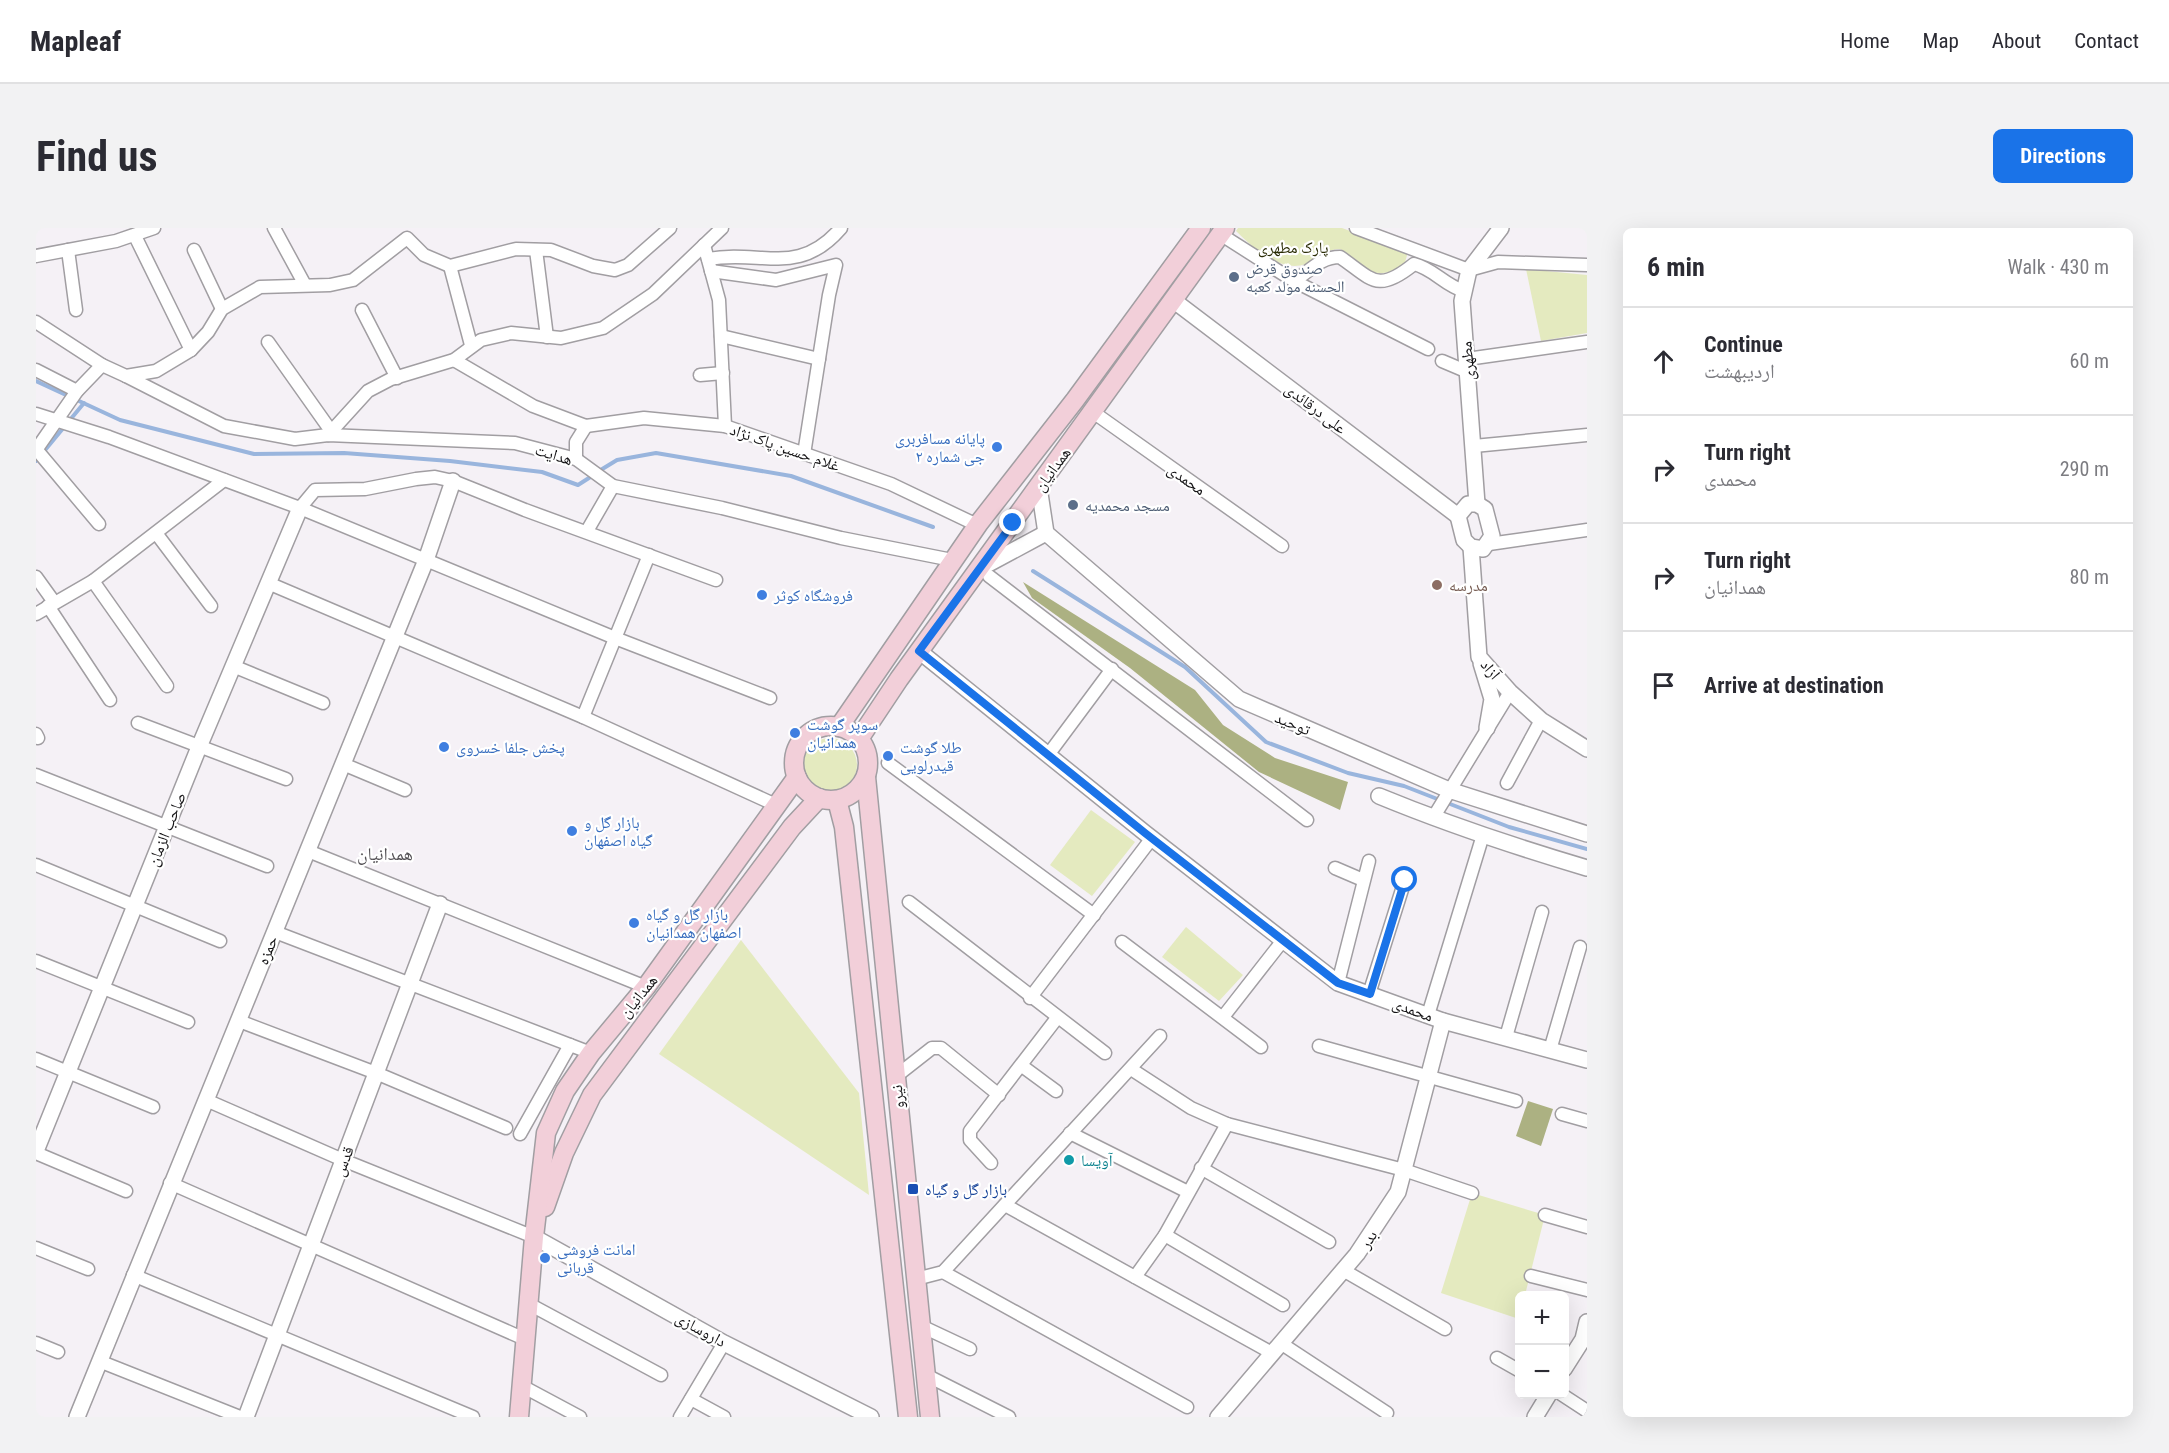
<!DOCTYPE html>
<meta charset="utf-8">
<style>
:root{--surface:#fff;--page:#f2f2f3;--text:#2b2b33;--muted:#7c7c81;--line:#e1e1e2;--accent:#1a73e8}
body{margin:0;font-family:"Roboto Condensed","Noto Naskh Arabic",sans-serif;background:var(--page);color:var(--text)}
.controls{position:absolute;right:18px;bottom:18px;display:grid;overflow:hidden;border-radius:9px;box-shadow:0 6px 24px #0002}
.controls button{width:54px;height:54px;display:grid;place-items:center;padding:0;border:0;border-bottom:2px solid var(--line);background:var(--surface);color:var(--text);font:30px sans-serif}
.stop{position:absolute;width:18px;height:18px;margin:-14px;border:4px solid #1a73e8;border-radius:50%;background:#fff}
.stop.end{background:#1a73e8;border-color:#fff;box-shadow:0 2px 6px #0008}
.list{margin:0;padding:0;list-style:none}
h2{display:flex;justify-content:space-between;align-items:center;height:78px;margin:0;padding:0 24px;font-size:26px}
h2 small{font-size:20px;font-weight:400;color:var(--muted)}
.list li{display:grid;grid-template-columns:39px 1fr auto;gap:18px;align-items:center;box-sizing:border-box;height:108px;padding:0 24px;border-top:2px solid var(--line)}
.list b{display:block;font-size:22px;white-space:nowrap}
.list p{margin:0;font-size:20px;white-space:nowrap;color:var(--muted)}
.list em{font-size:20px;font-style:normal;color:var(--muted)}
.icon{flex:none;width:33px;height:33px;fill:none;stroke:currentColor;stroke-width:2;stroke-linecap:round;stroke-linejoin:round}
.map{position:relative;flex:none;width:1551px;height:1189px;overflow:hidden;border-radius:9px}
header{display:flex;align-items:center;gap:36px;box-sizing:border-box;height:84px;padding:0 30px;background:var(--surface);border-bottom:2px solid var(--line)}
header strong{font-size:28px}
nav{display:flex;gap:33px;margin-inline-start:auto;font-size:21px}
.intro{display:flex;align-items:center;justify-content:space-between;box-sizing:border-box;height:144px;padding:0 36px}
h1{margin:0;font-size:42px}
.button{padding:15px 27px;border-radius:9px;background:var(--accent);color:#fff;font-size:21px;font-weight:700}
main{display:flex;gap:36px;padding:0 36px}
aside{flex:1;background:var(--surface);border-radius:9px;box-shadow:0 6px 24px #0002}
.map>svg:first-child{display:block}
.green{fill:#e4eabf}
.forest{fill:#acb182}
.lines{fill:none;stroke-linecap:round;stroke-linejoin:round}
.stream{stroke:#99b5dd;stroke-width:4}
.minor-casing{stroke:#a19ea2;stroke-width:15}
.tertiary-casing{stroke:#a19ea2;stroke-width:18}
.secondary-casing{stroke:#a19ea2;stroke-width:21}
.minor{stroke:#fff;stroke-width:12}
.tertiary{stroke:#fff;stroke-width:15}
.secondary{stroke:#f2cfd9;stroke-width:18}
.route{stroke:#1a73e8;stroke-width:8}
.service-dot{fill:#5c6f8a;stroke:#fff;stroke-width:2}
.shop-dot{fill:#3f7fe0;stroke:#fff;stroke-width:2}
.education-dot{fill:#8d6e63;stroke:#fff;stroke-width:2}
.culture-dot{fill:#0f9aa8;stroke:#fff;stroke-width:2}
.transit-dot{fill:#1a4fb4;stroke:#fff;stroke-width:2}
.labels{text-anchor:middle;stroke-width:4.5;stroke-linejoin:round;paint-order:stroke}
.park-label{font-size:16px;fill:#2a2c05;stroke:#fff}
.service-label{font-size:16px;fill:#4e5e75;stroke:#fff;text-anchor:start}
.street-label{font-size:16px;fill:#141315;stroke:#fff}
.shop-label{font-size:16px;fill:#366cbe;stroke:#fff;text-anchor:start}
.education-label{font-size:16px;fill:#785e54;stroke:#fff;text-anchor:start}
.culture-label{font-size:16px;fill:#0d838f;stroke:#fff;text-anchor:start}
.transit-label{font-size:16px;fill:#164399;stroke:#fff;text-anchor:start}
.neighbourhood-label{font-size:18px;fill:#545155;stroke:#fff}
</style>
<header>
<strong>Mapleaf</strong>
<nav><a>Home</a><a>Map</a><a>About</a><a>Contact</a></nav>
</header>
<div class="intro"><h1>Find us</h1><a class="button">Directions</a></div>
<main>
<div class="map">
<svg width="1551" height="1189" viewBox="0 0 1551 1189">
<rect width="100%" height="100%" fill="#f5f1f6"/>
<!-- green -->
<g class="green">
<path d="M1202,0h104l66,24 -4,14c-35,17 -36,1 -64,-17 -18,1 -20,10 -34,15 -26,9 -53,-16 -70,-33z"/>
<polygon points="1490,41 1551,47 1551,105 1505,113"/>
<circle cx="794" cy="537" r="27"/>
<polygon points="1055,582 1099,614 1056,668 1014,637"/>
<polygon points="1150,699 1207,747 1183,773 1126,729"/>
<polygon points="705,712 823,865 833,967 623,826"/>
<polygon points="1436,965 1509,987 1489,1067 1484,1068 1483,1091 1405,1065"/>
</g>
<!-- forest -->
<g class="forest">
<polygon points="987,354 1159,462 1187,497 1239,530 1312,554 1304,582 1223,544 1094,440 996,370"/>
<polygon points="1492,873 1517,881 1505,918 1480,908"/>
</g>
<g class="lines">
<!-- stream -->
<g class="stream">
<polyline points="0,153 84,192 218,226 308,225 414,233 506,244 542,257 556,248"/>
<polyline points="0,233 48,175"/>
<polyline points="563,243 581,232 620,225 755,248 897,299"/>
<polyline points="997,343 1149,439 1230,514 1312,545 1368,558 1473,599 1551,621"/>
</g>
<!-- minor casing -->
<g class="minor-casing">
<g id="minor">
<polyline points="238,0 269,57"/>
<polyline points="1320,0 1433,42 1462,34 1551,37"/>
<polyline points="1184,6 1258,53 1392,121"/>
<polyline points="99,8 155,122"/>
<polyline points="668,17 683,72 689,198"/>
<polyline points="32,22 40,82"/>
<polyline points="158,22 186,81"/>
<polyline points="500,22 511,109"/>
<polyline points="0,28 80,13 118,0"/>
<path d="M672,31c53,-10 90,19 133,-31"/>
<polyline points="414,38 435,117"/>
<polyline points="675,43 740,52 800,37 793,67 768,226"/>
<path d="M1258,53c16,-10 26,-24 46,-24 32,22 37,37 74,7 20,5 30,21 50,27"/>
<polyline points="326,82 361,150"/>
<polyline points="0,94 66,137 90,148 120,143 155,122 172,104 186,81 224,59 294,57 317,52 371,10 388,27 414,38 480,21 515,22 557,38 579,42 592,37 634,0"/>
<polyline points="685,108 783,131"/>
<polyline points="232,114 295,203"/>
<polyline points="1431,131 1551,114"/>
<polyline points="418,132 497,178 550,198 608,190 689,198 855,256 941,297"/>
<polyline points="1406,133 1432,144"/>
<polyline points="0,142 41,163"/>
<polyline points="664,147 687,145"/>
<polyline points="90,148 188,198 259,211 292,207 479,215 540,231 577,258 686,280 805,310 916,332"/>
<polyline points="1057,184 1246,318"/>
<polyline points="0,186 73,209 264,280 279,262 329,261 380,251 399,249 417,253 489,282 680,352"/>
<polyline points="292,207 332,163 355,151 418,132 445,112 475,105 525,110 567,100 617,66 686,0"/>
<polyline points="1438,218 1551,207"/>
<polyline points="0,221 63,296"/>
<polyline points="0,222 41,163 66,137"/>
<polyline points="540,231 540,214 550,198"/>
<polyline points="264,280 579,410 734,470"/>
<polyline points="551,303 577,258"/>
<polyline points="120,305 175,378"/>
<polyline points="1453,316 1551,302"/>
<polyline points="953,348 1271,592"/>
<polyline points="0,349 18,374"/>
<polyline points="57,353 131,458"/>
<polyline points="232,355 547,489 742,578"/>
<polyline points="12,378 74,472"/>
<polyline points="0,386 57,353 188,252"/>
<polyline points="197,438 287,475"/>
<polyline points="547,489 613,327"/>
<polyline points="102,495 250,551"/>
<polyline points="0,506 2,510"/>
<polyline points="1012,527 1076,441"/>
<polyline points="852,535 1058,687"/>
<polyline points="307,536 369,562"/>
<polyline points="0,547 231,638"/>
<polyline points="1471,555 1505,492"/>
<polyline points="1397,590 1474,464"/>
<polyline points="272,623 610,759"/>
<polyline points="0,637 184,713"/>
<polyline points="1299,640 1327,652"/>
<polyline points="873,674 1069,825"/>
<polyline points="239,704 555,825"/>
<polyline points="1086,714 1225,819"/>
<polyline points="0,733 152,794"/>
<polyline points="1302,755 1333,633"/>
<polyline points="1333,766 1369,652"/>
<polyline points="994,770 1116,610"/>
<polyline points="1392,787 1447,607"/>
<polyline points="1187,789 1248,711"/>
<polyline points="203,793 340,845 470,900"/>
<polyline points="1470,809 1506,684"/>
<polyline points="1283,818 1480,873"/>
<polyline points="1514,822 1544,719"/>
<polyline points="0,831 117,879"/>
<polyline points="986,838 1020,863"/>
<polyline points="1095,841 1155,880 1191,896 1368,942 1436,965"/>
<polyline points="859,849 896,820 905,820 963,867"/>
<polyline points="170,872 307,932 498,1009"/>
<polyline points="1526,886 1551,893"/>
<polyline points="1034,905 1152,964"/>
<polyline points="484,906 534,817"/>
<polyline points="0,925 90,963"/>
<polyline points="955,935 934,912 934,903 1021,790"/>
<polyline points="1165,940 1293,1014"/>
<polyline points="134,955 491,1112"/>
<polyline points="969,977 1236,1125"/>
<polyline points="1509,987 1551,999"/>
<polyline points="1129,1007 1247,1077"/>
<polyline points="0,1020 52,1041"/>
<polyline points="1307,1042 1409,1101"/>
<polyline points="907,1044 1151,1179"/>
<polyline points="97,1047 437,1189"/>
<polyline points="1495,1048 1551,1062"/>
<polyline points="1099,1049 1129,1007 1191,896"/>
<polyline points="880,1051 907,1044 1124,808"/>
<polyline points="493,1076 625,1147"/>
<polyline points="885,1098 934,1121"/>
<polyline points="0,1115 22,1124"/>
<polyline points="1246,1116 1351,1185"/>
<polyline points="1461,1130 1484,1143"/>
<polyline points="63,1133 204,1189"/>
<polyline points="890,1147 973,1189"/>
<polyline points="486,1158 544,1189"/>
<polyline points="1525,1166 1551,1183"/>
<polyline points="655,1171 688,1189"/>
<polyline points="644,1189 688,1115"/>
</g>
</g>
<!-- tertiary casing -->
<g class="tertiary-casing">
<g id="tertiary">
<polyline points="1137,72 1422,288"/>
<polyline points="1003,259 1010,305 1203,471 1413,562 1551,606"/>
<polygon points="1432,276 1441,276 1449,281 1456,308 1447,321 1435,319 1428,312 1422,288"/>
<polyline points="1441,276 1426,73 1433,42 1465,0"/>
<polyline points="1435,319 1443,429 1474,464 1505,492 1551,521"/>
<polyline points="943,341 1010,305"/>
<polyline points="883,423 1109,605 1302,755 1407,793 1551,832"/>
<polyline points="1445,435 1456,471 1451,500"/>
<path d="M1343,568c68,28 137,51 208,72"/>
<polyline points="0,923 163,519 264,280"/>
<polyline points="498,1009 688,1115 835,1189"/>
<polyline points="1528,1141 1547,1111 1551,1094"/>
<polyline points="41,1189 390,332 417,253"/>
<polyline points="210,1189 404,676"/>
<polyline points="1182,1189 1321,1026 1362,964 1407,793"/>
<polyline points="1499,1189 1513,1166"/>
</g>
</g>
<!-- secondary casing -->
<g class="secondary-casing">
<g id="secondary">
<circle cx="795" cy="535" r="37"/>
<polyline points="803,499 943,295 1039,172 1165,0"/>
<polyline points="823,511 863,451 1189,0"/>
<polyline points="830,549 894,1189"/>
<polyline points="801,572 808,599 872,1189"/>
<polyline points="509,979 528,925 556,867 756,599 783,570"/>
<polyline points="483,1189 498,1009 510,905 529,863 555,825 610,759 761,549"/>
</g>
</g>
<!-- minor -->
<use href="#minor" class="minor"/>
<!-- tertiary -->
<use href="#tertiary" class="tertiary"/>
<!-- secondary -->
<use href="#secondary" class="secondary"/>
</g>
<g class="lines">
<!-- route -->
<polyline class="route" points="977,295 883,423 1109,605 1302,755 1334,766 1369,652"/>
</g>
<!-- markers -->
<g class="service-dot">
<circle cx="1198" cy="49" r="6"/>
<circle cx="1037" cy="277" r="6"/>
</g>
<g class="shop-dot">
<circle cx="961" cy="219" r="6"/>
<circle cx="726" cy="367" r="6"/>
<circle cx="759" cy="505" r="6"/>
<circle cx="408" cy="519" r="6"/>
<circle cx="852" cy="528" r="6"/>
<circle cx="536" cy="603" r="6"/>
<circle cx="598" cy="695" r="6"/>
<circle cx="509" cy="1030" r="6"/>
</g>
<circle class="education-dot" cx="1401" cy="357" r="6"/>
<circle class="culture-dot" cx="1033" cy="932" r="6"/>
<rect class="transit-dot" x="871" y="955" width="12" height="12" rx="3"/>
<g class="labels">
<!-- park labels -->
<g class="park-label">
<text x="1257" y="25">پارک مطهری</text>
</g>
<!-- service labels -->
<g class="service-label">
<text x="1210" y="46">صندوق قرض<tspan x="1210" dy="18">الحسنه مولد کعبه</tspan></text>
<text x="1049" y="283">مسجد محمدیه</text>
</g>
<!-- street labels -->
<g class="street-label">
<text transform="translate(1431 133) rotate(-95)" y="6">مطهری</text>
<text transform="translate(1280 180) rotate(37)" y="6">علی درقائدی</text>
<text transform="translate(749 219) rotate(19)" y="6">غلام حسین پاک نژاد</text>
<text transform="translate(518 226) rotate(17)" y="6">هدایت</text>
<text transform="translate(1016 241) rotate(-54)" y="6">همدانیان</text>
<text transform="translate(1151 251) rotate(35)" y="6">محمدی</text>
<text transform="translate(1455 441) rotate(50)" y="6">آزاد</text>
<text transform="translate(1257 495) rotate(23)" y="6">توحید</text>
<text transform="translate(130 601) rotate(-68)" y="6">صاحب الزمان</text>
<text transform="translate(231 722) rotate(-68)" y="6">حمزه</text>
<text transform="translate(602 768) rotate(-51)" y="6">همدانیان</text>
<text transform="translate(1377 781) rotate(20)" y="6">محمدی</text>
<text transform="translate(861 869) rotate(-96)" y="6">نیرو</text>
<text transform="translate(307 933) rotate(-69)" y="6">قدس</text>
<text transform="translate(1332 1011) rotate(-56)" y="6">بدر</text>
<text transform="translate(665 1101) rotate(29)" y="6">داروسازی</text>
</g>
<!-- shop labels -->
<g class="shop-label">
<text x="949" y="216" text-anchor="end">پایانه مسافربری<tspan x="949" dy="18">جی شماره ۲</tspan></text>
<text x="738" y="373">فروشگاه کوثر</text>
<text x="771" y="502">سوپر گوشت<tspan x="771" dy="18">همدانیان</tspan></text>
<text x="420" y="525">پخش جلفا خسروی</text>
<text x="864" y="525">طلا گوشت<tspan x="864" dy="18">قیدرلویی</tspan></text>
<text x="548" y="600">بازار گل و<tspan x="548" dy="18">گیاه اصفهان</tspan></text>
<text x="610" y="692">بازار گل و گیاه<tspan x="610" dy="18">اصفهان همدانیان</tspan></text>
<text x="521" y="1027">امانت فروشی<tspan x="521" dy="18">قربانی</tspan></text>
</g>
<!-- education labels -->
<g class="education-label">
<text x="1413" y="363">مدرسه</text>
</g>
<!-- culture labels -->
<g class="culture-label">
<text x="1045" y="938">آویسا</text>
</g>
<!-- transit labels -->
<g class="transit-label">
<text x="889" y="967">بازار گل و گیاه</text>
</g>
<!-- neighbourhood labels -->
<g class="neighbourhood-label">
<text x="349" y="632">همدانیان</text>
</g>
</g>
</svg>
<div class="controls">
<button>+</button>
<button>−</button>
</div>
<div class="stop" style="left:1369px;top:652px"></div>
<div class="stop end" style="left:977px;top:295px"></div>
</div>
<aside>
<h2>6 min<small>Walk · 430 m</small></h2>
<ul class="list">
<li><svg class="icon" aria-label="ahead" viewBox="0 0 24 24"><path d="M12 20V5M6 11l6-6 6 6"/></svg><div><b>Continue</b><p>اردیبهشت</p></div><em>60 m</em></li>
<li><svg class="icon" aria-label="right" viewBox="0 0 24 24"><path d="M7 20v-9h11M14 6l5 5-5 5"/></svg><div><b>Turn right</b><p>محمدی</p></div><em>290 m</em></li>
<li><svg class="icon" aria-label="right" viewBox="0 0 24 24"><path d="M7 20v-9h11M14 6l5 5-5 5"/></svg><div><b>Turn right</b><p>همدانیان</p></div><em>80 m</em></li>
<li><svg class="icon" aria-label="arrive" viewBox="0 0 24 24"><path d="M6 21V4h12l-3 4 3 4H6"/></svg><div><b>Arrive at destination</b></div></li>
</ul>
</aside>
</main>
